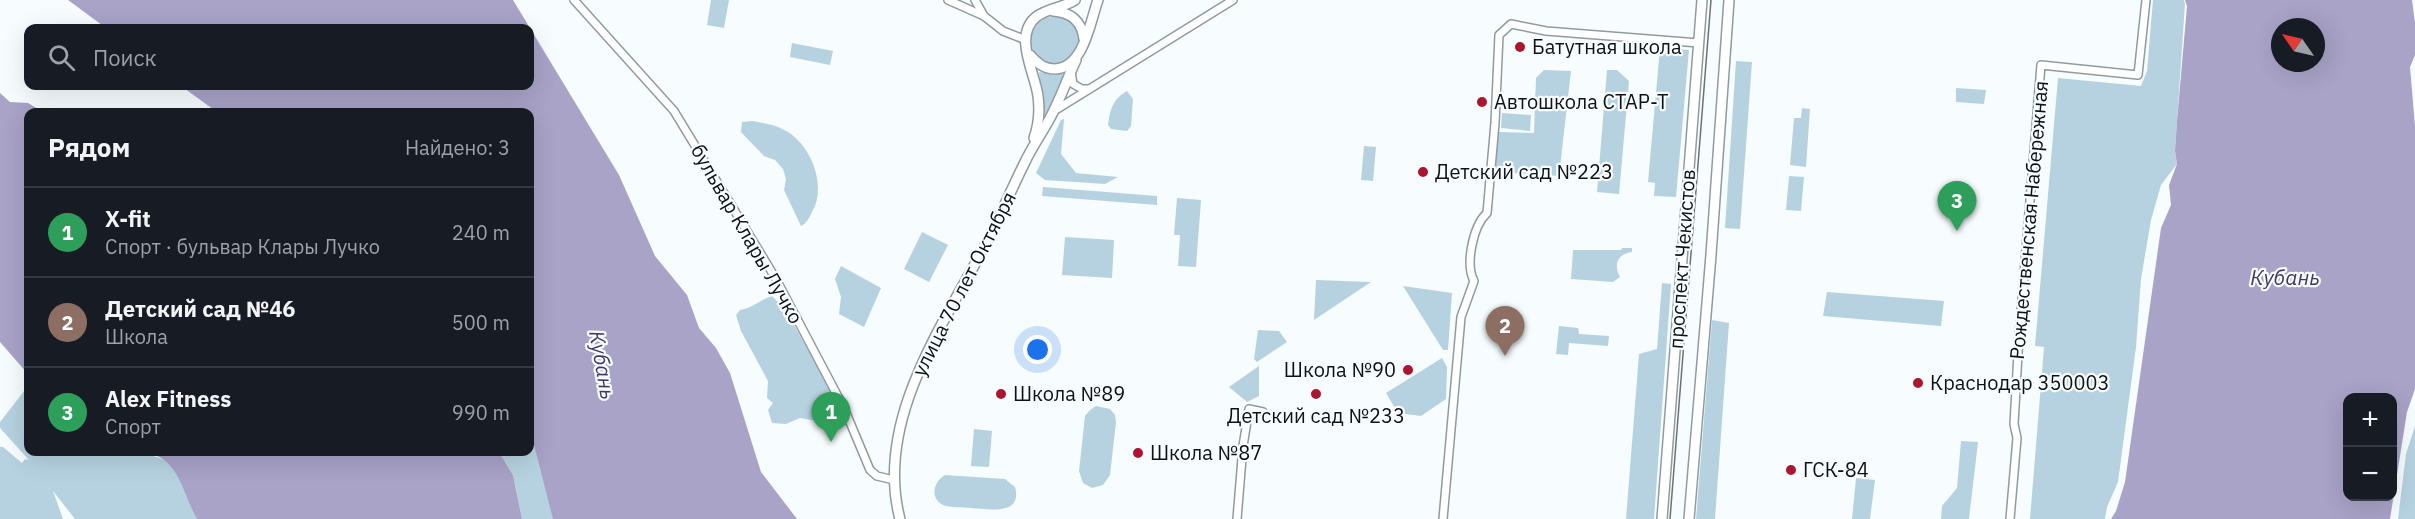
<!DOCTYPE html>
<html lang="ru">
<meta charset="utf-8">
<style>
:root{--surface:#171b24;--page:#242831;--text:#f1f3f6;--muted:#9ea1a6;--line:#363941;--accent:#d28f9c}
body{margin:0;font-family:"IBM Plex Sans",sans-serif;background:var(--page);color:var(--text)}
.controls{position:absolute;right:18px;bottom:18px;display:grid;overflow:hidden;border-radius:12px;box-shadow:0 6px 24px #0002}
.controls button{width:54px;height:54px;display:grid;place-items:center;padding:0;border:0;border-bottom:2px solid var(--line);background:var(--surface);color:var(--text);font:30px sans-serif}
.compass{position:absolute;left:2271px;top:18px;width:54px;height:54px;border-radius:50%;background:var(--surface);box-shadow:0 6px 24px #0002;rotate:304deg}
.you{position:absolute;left:1038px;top:350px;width:21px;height:21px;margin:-15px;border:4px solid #fff;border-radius:50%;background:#1a73e8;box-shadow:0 0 0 9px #1a73e833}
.badge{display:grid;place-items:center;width:39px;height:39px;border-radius:50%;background:var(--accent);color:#fff;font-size:20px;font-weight:700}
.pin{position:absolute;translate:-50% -50px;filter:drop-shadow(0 2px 3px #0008)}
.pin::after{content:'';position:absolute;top:32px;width:21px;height:18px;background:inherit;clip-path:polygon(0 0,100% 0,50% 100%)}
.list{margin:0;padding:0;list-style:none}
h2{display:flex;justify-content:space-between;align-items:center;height:78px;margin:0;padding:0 24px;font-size:26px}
h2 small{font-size:20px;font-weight:400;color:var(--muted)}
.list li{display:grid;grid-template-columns:39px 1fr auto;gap:18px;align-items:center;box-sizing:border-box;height:90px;padding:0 24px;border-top:2px solid var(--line)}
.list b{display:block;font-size:22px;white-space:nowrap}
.list p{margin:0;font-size:20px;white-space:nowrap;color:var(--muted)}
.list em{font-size:20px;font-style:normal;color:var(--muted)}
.icon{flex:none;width:33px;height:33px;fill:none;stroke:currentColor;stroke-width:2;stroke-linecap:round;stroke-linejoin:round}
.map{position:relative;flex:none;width:2415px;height:519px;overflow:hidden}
.search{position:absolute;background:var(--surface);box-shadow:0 6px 24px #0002;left:24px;top:24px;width:510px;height:66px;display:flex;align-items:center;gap:15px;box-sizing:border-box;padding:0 21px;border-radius:12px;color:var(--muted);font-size:22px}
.panel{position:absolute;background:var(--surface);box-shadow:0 6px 24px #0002;left:24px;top:108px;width:510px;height:348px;border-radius:12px}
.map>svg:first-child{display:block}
.green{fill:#b6d2e0}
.water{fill:#a8a3c7;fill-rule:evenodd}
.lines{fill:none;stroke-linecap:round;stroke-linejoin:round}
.minor-casing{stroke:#909ba1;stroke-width:10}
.major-casing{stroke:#909ba1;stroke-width:12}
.minor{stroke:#fff;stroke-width:7}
.major{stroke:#fff;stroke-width:9}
.tram{stroke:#6d7274;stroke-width:1.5}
.poi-dot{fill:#ab152f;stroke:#f7fcfe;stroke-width:2}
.labels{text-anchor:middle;stroke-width:4.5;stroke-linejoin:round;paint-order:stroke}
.poi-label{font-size:20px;fill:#0e1214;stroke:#f7fcfe;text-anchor:start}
.street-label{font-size:20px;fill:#0e1214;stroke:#f7fcfe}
.water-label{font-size:21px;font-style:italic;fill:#413868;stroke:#f7fcfe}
</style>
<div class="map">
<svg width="2415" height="519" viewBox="0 0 2415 519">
<rect width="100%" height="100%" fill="#f7fcfe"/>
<!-- green -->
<g class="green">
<polygon points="711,0 729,0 724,28 707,25"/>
<polygon points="2153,0 2184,0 2185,4 2177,121 2175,151 2177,164 2161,185 2151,220 2141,279 2136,347 2118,482 2107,507 2105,519 2030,519 2044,347 2035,346 2058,78 2141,86 2147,71"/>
<circle cx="1055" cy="40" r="24"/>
<polygon points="792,43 833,51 830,65 790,57"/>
<polygon points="1660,48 1689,50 1676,197 1654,196 1655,183 1648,182"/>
<polygon points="1736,61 1752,62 1740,229 1725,228"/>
<polygon points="1544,70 1571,71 1559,176 1494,172 1498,132 1534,133 1536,78"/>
<polygon points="1607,70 1617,70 1629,81 1619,194 1597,192"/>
<polygon points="1039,72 1063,74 1065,76 1045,116 1043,113"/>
<polygon points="1956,88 1986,90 1984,104 1956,102"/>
<path d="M1127,91l6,8 -2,27 -4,5 -16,-2 -3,-4c2,-16 5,-26 19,-34z"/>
<polygon points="1802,108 1810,109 1806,167 1790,165 1794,118 1801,118"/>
<polygon points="1502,113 1531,115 1530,131 1501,128"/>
<polygon points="1064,119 1061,154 1076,173 1118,177 1105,184 1045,180 1036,173 1061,120"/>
<path d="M752,121c12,2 25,4 36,11 24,15 39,55 24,80 -3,6 -5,11 -11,14l-17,-36 2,-11 -3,-10 -8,-9 -11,-4 -23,-24 1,-10z"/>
<polygon points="1364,146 1376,147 1373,181 1361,180"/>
<polygon points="1789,176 1804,177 1801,211 1786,210"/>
<polygon points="1043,187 1157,196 1157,205 1042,196"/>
<polygon points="1177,198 1201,200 1196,267 1178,266 1180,235 1174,235"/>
<polygon points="922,232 948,245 929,282 904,269"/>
<polygon points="1065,237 1114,240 1112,278 1062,275"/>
<path d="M1622,248h10v4c-14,2 -19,12 -12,25l-7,5 -42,-3 2,-29h48z"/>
<polygon points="841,266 881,288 864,327 839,314 841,297 835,279"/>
<polygon points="1316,280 1371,282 1314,320"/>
<polygon points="1662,283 1671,284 1654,519 1626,519 1639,354 1657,349"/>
<polygon points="1403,286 1452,293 1448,350 1443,350"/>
<polygon points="1827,292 1944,301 1941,326 1823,316"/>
<path d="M772,296l12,12 45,78 12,25 -24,10 -17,-3 -14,6 -14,-1 -4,-13 5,-7 -6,-5 1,-17 -27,-50 -5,-16 4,-5c12,-2 20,-10 32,-14z"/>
<polygon points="1712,320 1729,323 1715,519 1696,519"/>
<polygon points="1559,326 1578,328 1579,334 1609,336 1608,346 1569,343 1568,355 1556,354"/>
<polygon points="1258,330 1279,331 1287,342 1257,362 1254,359"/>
<polygon points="1442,358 1447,367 1446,399 1421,416 1398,413 1386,393"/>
<polygon points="1259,366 1259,396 1247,402 1229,387"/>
<path d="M28,386v66c28,0 126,-7 143,13 12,14 16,37 26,54h-122l-22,-28 10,28h-63v-72h3l19,16 3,-4 4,1 -29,-32v-6z"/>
<polygon points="1096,406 1110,409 1115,415 1116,422 1110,475 1103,485 1092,488 1083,483 1079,471 1085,416 1090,410"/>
<polygon points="530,416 556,519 522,519 513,475 499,452 530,452"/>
<polygon points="2415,426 2415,519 2398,519 2406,454"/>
<polygon points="974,429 992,431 989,467 971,466"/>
<polygon points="1961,441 1978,442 1969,519 1941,519 1942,506 1957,488"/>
<path d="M945,475l60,4 10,8c8,29 -27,22 -44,21 -8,-1 -20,0 -28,-3 -14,-7 -9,-24 2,-30z"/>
<polygon points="1856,478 1875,480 1870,519 1852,519"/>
</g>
<!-- water -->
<g class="water">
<polygon points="68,0 513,0 619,175 655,256 687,295 699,328 716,348 730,373 761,472 797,519 553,519 530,429 530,112 217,112 181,86 530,86 530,28 106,28"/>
<path d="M2185,0h227l3,23v32l-5,12 5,59v263l-8,23 -17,107h-279l5,-8 9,-29 36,-254 10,-23 -2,-20 8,-21 -2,-13 2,-30 10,-115zM2280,27h36v36h-36zM2348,398h44v98h-44z"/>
<polygon points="0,93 10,102 28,103 43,112 28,112 28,374 0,342"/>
<path d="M117,452h382l14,23 9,44h-325c-13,-22 -17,-55 -42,-64 -11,-4 -26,-2 -38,-3z"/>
</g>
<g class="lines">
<!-- minor casing -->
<g class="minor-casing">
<g id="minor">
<polyline points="574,0 674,111 776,279 844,408 870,470 877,476 894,480"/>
<polyline points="948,0 984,16 1003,31 1026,40"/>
<polyline points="975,0 984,16"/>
<polyline points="1071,71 1073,84 1082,89 1089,89"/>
<polyline points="1054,111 1233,0"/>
<polyline points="1237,519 1243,446 1249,409 1263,412"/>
<path d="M1443,519l18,-202 13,-36c-9,-17 -1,-55 13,-68l8,-90 4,-88 12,-11 35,7 153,12"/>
<polyline points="2010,519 2017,438 2014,424 2019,336 2041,65 2138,75 2146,0"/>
</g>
</g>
<!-- major casing -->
<g class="major-casing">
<g id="major">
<path d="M1053,11c18,1 29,11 31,28"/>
<path d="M1030,55c7,8 14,14 25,14 29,-1 35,-47 43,-69"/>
<path d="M1034,138c5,-14 6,-27 4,-42 -3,-23 -25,-60 -2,-79 11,-9 27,-9 39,-17"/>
<path d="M900,519c-26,-99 44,-195 88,-279 13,-26 24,-52 37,-78 7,-15 17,-29 25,-44 10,-18 17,-39 26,-58"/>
<polyline points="1662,519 1702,0"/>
<polyline points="1689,519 1711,255 1729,0"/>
</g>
</g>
<!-- minor -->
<use href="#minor" class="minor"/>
<!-- major -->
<use href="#major" class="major"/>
<!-- tram -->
<polyline class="tram" points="1670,519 1711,0"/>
</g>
<!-- markers -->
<g class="poi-dot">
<circle cx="1520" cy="47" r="6"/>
<circle cx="1482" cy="102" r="6"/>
<circle cx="1423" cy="172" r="6"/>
<circle cx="1408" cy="370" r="6"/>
<circle cx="1918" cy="383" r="6"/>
<circle cx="1001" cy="394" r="6"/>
<circle cx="1316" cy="394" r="6"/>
<circle cx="1138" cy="453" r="6"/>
<circle cx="1791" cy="470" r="6"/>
</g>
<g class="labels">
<!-- poi labels -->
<g class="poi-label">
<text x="1532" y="54">Батутная школа</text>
<text x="1494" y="109">Автошкола СТАР-Т</text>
<text x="1435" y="179">Детский сад №223</text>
<text x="1396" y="377" text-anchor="end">Школа №90</text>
<text x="1930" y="390">Краснодар 350003</text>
<text x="1013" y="401">Школа №89</text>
<text x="1316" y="423" text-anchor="middle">Детский сад №233</text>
<text x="1150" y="460">Школа №87</text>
<text x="1803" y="477">ГСК-84</text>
</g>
<!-- street labels -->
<g class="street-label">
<text transform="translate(2029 220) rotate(-85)" y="7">Рождественская Набережная</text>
<text transform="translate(747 234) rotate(60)" y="7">бульвар Клары Лучко</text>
<text transform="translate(1682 259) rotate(-86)" y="7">проспект Чекистов</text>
<text transform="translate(964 284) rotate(-63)" y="7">улица 70 лет Октября</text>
</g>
<!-- water labels -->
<g class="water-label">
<text x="2285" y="285">Кубань</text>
<text transform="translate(602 365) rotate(80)" y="7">Кубань</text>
</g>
</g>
</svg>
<div class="controls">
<button>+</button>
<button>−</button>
</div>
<svg class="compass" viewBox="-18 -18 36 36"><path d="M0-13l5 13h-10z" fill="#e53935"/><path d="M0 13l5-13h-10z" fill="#9ea1a6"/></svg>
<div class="you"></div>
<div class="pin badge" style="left:831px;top:442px;background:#2e9e5b">1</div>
<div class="pin badge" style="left:1505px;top:356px;background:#8d6e63">2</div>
<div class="pin badge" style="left:1957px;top:231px;background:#2e9e5b">3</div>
<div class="search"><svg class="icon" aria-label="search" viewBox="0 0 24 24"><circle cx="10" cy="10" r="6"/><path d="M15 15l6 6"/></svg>Поиск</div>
<section class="panel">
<h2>Рядом<small>Найдено: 3</small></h2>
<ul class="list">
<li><span class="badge" style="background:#2e9e5b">1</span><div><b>X-fit</b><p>Спорт · бульвар Клары Лучко</p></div><em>240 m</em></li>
<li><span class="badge" style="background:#8d6e63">2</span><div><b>Детский сад №46</b><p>Школа</p></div><em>500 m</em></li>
<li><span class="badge" style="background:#2e9e5b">3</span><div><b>Alex Fitness</b><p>Спорт</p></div><em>990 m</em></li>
</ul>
</section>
</div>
